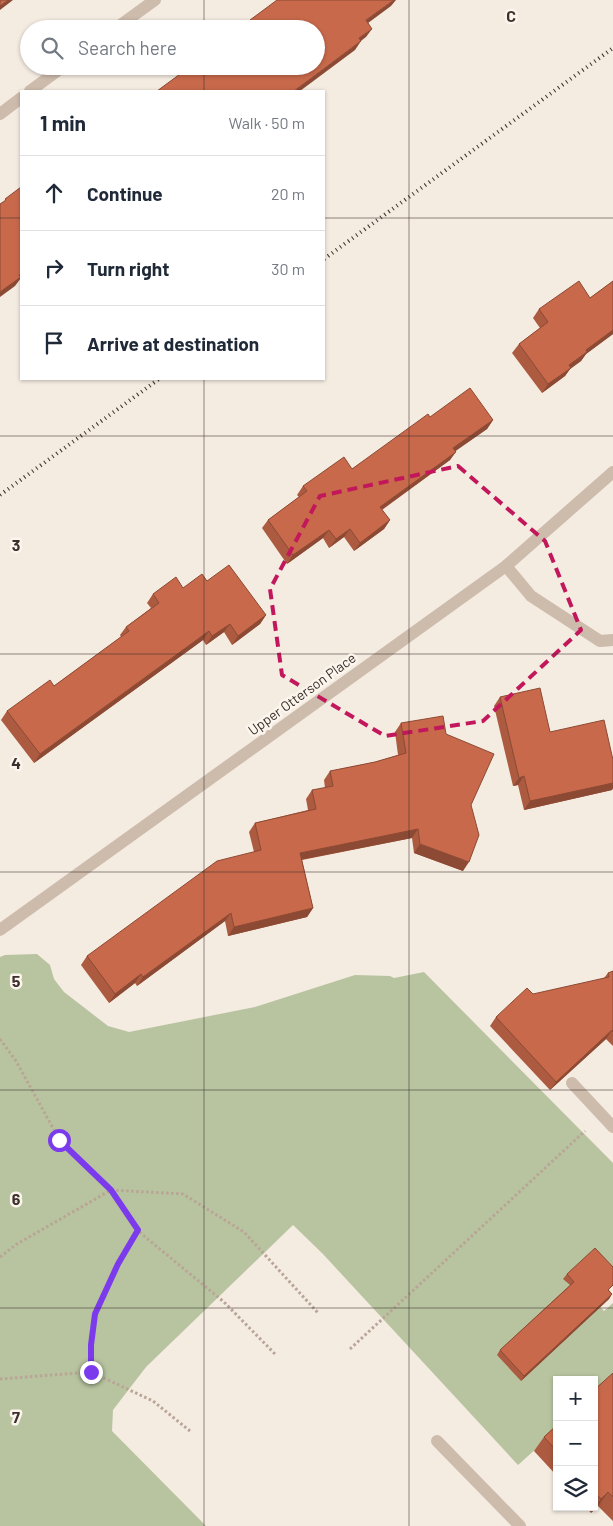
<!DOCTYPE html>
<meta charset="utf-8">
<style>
:root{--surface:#fff;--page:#f6f6f7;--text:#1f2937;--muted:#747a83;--line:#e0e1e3}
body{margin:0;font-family:Barlow,sans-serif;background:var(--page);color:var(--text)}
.controls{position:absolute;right:15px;bottom:15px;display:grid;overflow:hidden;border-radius:0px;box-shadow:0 1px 4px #0004}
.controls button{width:45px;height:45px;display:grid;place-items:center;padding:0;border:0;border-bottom:1px solid var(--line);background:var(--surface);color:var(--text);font:25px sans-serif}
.stop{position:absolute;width:15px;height:15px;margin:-11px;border:4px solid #7c3aed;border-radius:50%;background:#fff}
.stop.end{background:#7c3aed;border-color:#fff;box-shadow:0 1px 5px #0008}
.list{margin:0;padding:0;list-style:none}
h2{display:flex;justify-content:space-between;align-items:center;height:65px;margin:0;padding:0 20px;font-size:21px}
h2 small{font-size:16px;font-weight:400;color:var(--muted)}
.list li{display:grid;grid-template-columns:32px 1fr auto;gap:15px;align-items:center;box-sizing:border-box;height:75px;padding:0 20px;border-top:1px solid var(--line)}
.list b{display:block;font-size:19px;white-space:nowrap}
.list em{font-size:16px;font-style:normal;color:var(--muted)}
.icon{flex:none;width:28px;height:28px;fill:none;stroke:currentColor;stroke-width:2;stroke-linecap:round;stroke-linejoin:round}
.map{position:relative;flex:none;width:613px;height:1526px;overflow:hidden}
.search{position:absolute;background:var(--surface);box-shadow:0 1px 4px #0004;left:20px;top:20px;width:305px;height:55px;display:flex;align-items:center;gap:12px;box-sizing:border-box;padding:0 18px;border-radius:28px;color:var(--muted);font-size:19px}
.panel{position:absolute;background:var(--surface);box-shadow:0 1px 4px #0004;left:20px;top:90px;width:305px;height:290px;border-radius:0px}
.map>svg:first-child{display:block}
.green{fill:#b8c4a0}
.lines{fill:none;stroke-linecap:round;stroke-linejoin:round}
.path{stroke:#b9a596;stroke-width:3;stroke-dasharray:2.5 2.5;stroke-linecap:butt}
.minor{stroke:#cdbbac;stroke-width:12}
.rail{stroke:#3b302b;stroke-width:4;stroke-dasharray:1 4;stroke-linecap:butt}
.wall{fill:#ac5a40}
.shaded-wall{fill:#8c4a34}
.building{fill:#c8694b;stroke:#8c4a34}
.route{stroke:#7c3aed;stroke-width:6}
.marked{fill:none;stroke:#c2185b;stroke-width:4;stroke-dasharray:10 6;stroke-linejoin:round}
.grid{fill:none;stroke:#3b302b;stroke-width:1;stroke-opacity:0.55}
.labels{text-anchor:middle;stroke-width:5;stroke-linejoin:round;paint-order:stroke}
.street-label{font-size:14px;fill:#3b302b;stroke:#fbf5ee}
.grid-label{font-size:16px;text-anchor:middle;font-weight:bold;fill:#3b302b;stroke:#fbf5ee;stroke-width:5;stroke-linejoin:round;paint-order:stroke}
</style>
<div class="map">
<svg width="613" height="1526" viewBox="0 0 613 1526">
<rect width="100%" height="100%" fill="#f4ebe1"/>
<!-- green -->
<polygon class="green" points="37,954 50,965 54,979 64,992 108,1026 129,1032 255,1007 355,975 390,976 394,978 424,972 613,1163 613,1275 596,1303 604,1311 613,1303 613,1378 594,1395 594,1380 557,1380 557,1430 518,1465 322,1253 293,1225 146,1367 113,1410 112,1431 206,1526 0,1526 0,957 5,955"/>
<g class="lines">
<!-- path -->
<g class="path">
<polyline points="0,1039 16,1061 59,1139 111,1190 138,1231 224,1302 275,1354"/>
<polyline points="0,1257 17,1244 111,1190 183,1194 244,1232 319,1314"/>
<polyline points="350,1349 585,1131"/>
<polyline points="91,1372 91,1345 95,1314 118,1264 138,1231"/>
<polyline points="0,1379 91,1372 153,1401 190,1431"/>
</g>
<!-- minor -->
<g class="minor">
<polyline points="115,29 155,0"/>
<polyline points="30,91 64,66"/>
<polyline points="0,114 21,98"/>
<polyline points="506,566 531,596 600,641 613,640"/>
<polyline points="0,930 506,566 613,472"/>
<polyline points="572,1083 613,1127"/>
<polyline points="437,1441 520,1526"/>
</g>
<!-- rail -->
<g class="rail">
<polyline points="324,259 613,48"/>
<polyline points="0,495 159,379"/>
</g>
</g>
<!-- wall -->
<g class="wall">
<polygon points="613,281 613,334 586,354 581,361 570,369 565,376 542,393 512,353 519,344 540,328 533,318 539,309 590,298"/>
<polygon points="430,417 493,420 487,429 455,451 450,460 382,510 390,520 384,529 354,551 344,537 329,548 323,538 287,564 262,528 268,520 299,497 297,495 303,486 352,469"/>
<polygon points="207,581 266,615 260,624 232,645 224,632 206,645 203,640 34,763 1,720 7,711 54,686 121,637 120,635 126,627 151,608 147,603 153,594 183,588"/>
<polygon points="500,697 550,732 613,760 613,788 612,790 524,810 518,785 513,786 494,706"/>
<polygon points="401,723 446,734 471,805 463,871 414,853 412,838 302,860 313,908 307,917 228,936 225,921 137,986 135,983 109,1003 81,965 87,956 254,852 249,832 255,823 308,810 306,799 312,790 325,788 324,780 330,771 375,762 398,755 395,732"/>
<polygon points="613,971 613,1046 606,1039 550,1090 490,1026 496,1017 604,978 608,973"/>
<polygon points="567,1274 609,1290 612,1294 609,1299 521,1381 497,1355 500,1350 570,1285 563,1279"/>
<polygon points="613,1373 613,1521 598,1506 591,1513 586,1507 594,1507 594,1390"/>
<polygon points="557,1425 557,1476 534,1451 544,1437"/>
</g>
<!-- shaded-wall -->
<g class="shaded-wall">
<polygon points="8,0 13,0 0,10 0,6"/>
<polygon points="394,0 396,0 391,6 360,29 366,20"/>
<polygon points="372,29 366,37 353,47 359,38"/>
<polygon points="361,41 355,50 300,91 294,91"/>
<polygon points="21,274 21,278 15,286 0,297 0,292"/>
<polygon points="613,330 613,334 586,354 581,361 570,369 565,376 542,393 548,384 586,350"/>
<polygon points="493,420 487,429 447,457 453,448"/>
<polygon points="456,452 450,460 374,515 380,507"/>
<polygon points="390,520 384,529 354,551 360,543"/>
<polygon points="350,529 344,537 329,548 336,539"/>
<polygon points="329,530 323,538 287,564 293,555"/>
<polygon points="266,615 260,624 232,645 238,636"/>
<polygon points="230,624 224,632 206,645 212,636"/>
<polygon points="209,631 203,640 34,763 40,754"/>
<polygon points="524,776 518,785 513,786 519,778"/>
<polygon points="613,783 613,788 612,790 524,810 530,801"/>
<polygon points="418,829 412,838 294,861 300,853"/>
<polygon points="420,844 469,862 463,871 414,853"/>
<polygon points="313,908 307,917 228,936 234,927"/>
<polygon points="231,913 225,921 137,986 143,977"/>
<polygon points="141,974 135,983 109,1003 115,994"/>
<polygon points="612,1030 606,1039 550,1090 556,1082"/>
<polygon points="612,1294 609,1299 521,1381 524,1376"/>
<polygon points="608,1492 598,1506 591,1513 601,1499"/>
</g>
<!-- building -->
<g class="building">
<polygon points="0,0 8,0 0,6"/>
<polygon points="277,0 394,0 366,20 372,29 359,38 361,41 294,91 157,91 191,66 316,66 316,29 238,29"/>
<polygon points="21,187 21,274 19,275 21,277 0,292 0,204 6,200 5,199"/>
<polygon points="579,281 590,298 613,281 613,330 586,350 587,352 569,365 571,368 548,384 519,344 548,322 539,309"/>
<polygon points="470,388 493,420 453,448 456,452 380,507 390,520 360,543 350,529 336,539 329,530 293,555 268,520 307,491 303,486 344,457 352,469 428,414 430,417"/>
<polygon points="229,565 266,615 238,636 230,624 212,636 209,631 40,754 7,711 50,680 54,686 129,631 126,627 159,603 153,594 176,577 183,588 202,574 207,581"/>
<polygon points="540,688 550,732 604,720 613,760 613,783 530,801 524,776 519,778 500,697"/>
<polygon points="443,716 446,734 494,754 471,805 479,835 469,862 420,844 418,829 300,853 313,908 234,927 231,913 143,977 141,974 115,994 87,956 217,861 261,850 255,823 316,809 312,790 333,786 330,771 375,762 406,753 401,723"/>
<polygon points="613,971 613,1032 612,1030 556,1082 496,1017 527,988 533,994 609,977 608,973"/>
<polygon points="595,1248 613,1267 613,1285 608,1290 612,1294 524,1376 500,1350 574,1282 567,1274"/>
<polygon points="613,1373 613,1497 608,1492 601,1499 594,1492 594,1390"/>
<polygon points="557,1425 557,1451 544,1437"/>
</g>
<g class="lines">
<!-- route -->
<polyline class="route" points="59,1140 111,1190 138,1230 118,1264 95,1314 91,1345 91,1372"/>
</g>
<!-- marked area -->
<path class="marked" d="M458,466l87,75 36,89 -98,91 -98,15 -103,-61 -12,-86 50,-93z"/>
<!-- grid -->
<path class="grid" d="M204,0v29M409,0v1526M204,66v25M0,218h21M324,218h289M204,379v1147M0,436h613M0,654h613M0,872h613M0,1090h613M0,1308h613"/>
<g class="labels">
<!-- street labels -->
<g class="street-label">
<text transform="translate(302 694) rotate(-36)" y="5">Upper Otterson Place</text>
</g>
</g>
<g class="grid-label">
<text x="511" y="22">C</text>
<text x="16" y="551">3</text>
<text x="16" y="769">4</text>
<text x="16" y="987">5</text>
<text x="16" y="1205">6</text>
<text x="16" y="1423">7</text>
</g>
</svg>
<div class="controls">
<button>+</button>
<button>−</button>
<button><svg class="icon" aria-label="layers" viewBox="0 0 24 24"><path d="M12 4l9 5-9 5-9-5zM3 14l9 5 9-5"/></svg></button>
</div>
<div class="stop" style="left:59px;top:1140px"></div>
<div class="stop end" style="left:91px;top:1372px"></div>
<div class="search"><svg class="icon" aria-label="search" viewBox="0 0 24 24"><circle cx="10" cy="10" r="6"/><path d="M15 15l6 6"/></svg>Search here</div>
<section class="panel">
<h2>1 min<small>Walk · 50 m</small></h2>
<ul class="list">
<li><svg class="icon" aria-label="ahead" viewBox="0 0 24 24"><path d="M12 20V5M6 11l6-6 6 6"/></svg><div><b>Continue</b></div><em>20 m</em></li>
<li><svg class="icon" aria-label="right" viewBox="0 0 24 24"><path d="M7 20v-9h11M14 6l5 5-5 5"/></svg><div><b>Turn right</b></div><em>30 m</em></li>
<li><svg class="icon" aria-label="arrive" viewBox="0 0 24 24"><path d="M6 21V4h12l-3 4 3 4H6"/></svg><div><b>Arrive at destination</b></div></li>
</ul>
</section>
</div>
